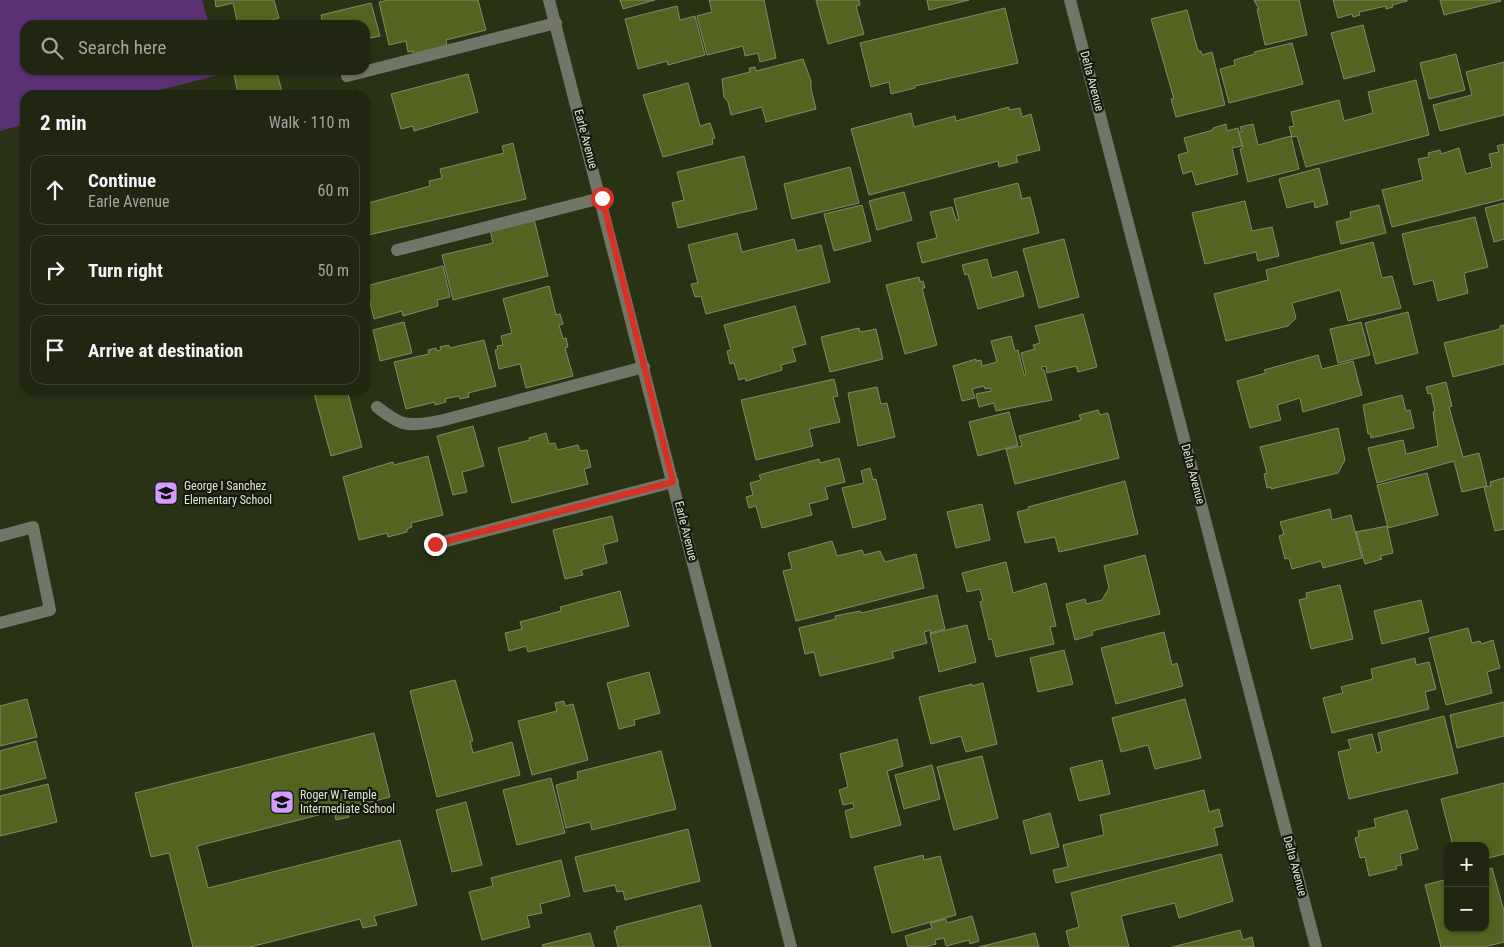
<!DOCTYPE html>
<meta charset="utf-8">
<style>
:root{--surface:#202610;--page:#2d321e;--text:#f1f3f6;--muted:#a2a59f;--line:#3d4330}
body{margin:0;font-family:"Roboto Condensed",sans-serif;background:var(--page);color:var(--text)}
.controls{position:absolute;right:15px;bottom:15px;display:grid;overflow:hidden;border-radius:10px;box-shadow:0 1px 4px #0004}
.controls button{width:45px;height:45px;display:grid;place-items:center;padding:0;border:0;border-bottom:1px solid var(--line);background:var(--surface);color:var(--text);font:25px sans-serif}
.stop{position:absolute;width:15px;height:15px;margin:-11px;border:4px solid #d93025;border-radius:50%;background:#fff}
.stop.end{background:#d93025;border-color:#fff;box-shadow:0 1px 5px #0008}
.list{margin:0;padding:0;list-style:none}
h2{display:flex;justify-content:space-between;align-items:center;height:65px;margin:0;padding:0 20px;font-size:21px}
h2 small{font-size:16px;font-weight:400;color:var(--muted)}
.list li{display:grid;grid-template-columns:32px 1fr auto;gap:15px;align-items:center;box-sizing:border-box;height:70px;margin:0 10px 10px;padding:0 10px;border:1px solid var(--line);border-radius:15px}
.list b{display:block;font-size:19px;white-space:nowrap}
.list p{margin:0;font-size:16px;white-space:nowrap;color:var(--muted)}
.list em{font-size:16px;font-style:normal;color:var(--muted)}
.icon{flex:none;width:28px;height:28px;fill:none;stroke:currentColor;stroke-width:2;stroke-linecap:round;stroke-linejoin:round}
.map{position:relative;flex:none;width:1504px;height:947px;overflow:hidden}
.search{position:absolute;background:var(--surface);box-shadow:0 1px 4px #0004;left:20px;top:20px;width:350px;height:55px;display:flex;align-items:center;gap:12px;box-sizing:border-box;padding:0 18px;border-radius:15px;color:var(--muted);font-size:19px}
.panel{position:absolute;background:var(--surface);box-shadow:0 1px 4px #0004;left:20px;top:90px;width:350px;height:305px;border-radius:15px}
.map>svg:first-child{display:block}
.green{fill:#5b3176}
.building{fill:#526420;stroke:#818b6c}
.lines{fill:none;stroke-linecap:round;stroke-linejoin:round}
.minor{stroke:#717668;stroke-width:12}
.route{stroke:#d93025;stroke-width:6}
.labels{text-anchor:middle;stroke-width:4.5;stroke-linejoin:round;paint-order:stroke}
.street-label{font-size:12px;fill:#e0e6d5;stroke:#15180c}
.poi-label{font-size:12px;fill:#e0e6d5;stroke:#15180c;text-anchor:start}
</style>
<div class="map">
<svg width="1504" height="947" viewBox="0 0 1504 947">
<rect width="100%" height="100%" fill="#2a3216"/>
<!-- green -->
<polygon class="green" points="0,0 202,0 209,25 25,25 25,70 221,70 222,74 141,95 25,95 25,124 0,131"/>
<!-- building -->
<g class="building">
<polygon points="215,0 274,0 279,18 254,25 238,25 233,3 216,7"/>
<polygon points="389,0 478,0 486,30 446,40 447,46 413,54 413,51 408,52 406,41 389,45 379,2"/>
<polygon points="620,0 655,0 623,9"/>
<polygon points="709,0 764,0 776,58 760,62 758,53 745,56 743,46 707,55 697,16 712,12"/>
<polygon points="816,0 859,0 860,5 856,6 864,34 828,44"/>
<polygon points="927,0 969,0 929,10"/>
<polygon points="1254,0 1299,0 1307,35 1265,45 1257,9 1259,9"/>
<polygon points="1333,0 1407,0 1407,1 1392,5 1393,7 1386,9 1386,6 1359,12 1360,15 1353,17 1352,14 1338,18"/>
<polygon points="1440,0 1500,0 1501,1 1444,15"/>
<polygon points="371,3 380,36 365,39 365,25 323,25 321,15"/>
<polygon points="677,6 680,20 695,16 705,55 668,65 667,61 638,69 625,19"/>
<polygon points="1005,8 1018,63 915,86 915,88 891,94 889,82 871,87 860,43"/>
<polygon points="1187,10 1198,51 1201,51 1202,55 1212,52 1225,105 1176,117 1171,99 1174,99 1151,19"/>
<polygon points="1363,25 1375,71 1344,79 1331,33"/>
<polygon points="1292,43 1303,84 1229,103 1220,69 1235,65 1234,60 1255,54 1254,52"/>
<polygon points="1456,54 1465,90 1429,99 1420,63"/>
<polygon points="803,59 811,81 811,89 816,109 766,122 762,107 731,115 728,102 724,97 722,79 750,72 749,68 755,67 756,71"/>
<polygon points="1504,62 1504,115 1440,131 1433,105 1472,95 1466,72"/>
<polygon points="233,70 276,70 283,95 233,95 238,93"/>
<polygon points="468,74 478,112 414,131 413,126 401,129 391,94"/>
<polygon points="1416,80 1429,135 1306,167 1297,136 1292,137 1289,127 1294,126 1291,112 1339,100 1344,121 1373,113 1368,92"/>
<polygon points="688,83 700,126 710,123 715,138 712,139 713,144 663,157 643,95"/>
<polygon points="353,90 354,95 331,95"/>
<polygon points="1009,107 1009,110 1020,108 1022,117 1031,114 1040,150 1016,156 1018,162 999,167 998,161 869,195 851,129 911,113 914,127 955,116 956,121"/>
<polygon points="1226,124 1227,131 1238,128 1242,146 1232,148 1238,174 1196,185 1192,171 1183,174 1178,155 1188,152 1184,138 1213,130 1213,128"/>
<polygon points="1253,124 1258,145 1291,136 1299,169 1248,182 1240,149 1243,148 1239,132 1242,132 1240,127"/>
<polygon points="365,136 370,154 365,156"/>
<polygon points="513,143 526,199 368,235 365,222 365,204 430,186 429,181 442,178 440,169 504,153 502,146"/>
<polygon points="1504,144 1504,199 1392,227 1382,190 1423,180 1418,159 1429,157 1428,153 1440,150 1441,154 1459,148 1466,174 1492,167 1489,154 1499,152 1497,146"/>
<polygon points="744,156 757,209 678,228 672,203 684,200 677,172"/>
<polygon points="850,167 859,203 792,219 784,184"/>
<polygon points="1319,168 1328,204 1315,208 1314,201 1287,208 1279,179"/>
<polygon points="1018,183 1022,199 1030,197 1039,233 922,263 917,243 937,238 930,212 952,207 956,220 959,220 954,199"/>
<polygon points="904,192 912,220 877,230 869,201"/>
<polygon points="1245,201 1252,231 1272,227 1279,256 1258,261 1256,252 1205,264 1192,213"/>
<polygon points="1504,203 1504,239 1494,242 1485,208"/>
<polygon points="862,205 871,241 834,251 824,214"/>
<polygon points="1379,205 1386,233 1341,244 1336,222 1351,218 1350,212"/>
<polygon points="1475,217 1488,267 1464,273 1468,293 1438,301 1433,280 1414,285 1402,234"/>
<polygon points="534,219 548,276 453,300 442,255 493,243 490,230"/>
<polygon points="737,233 742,252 794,239 797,251 821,245 830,282 706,314 701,296 695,297 691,284 698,283 688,245"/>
<polygon points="1064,239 1079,297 1039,308 1023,249"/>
<polygon points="1373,242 1382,278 1392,276 1401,308 1348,321 1340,290 1292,303 1296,318 1288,326 1226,341 1214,294 1268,280 1266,270"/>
<polygon points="987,259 992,278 1017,271 1024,296 978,309 968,274 965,275 962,265"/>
<polygon points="443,266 450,297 437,300 438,306 403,316 402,311 374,319 366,286"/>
<polygon points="919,277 920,282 923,281 925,288 922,288 937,345 905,354 886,285"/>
<polygon points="549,286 556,315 560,314 563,324 559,325 563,339 566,338 568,347 565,348 573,376 526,388 520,364 499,369 495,350 498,349 497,346 503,345 501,336 512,333 503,299"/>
<polygon points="795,306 806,344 792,348 796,361 781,365 782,370 746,381 745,378 739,380 734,363 730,364 727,351 731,350 724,325"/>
<polygon points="1408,312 1418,353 1376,364 1365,323"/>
<polygon points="1083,314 1097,367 1078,372 1076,366 1047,373 1046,366 1041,367 1042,370 1044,370 1052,400 996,411 994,403 979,407 976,394 991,391 990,388 985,389 984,386 972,389 975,398 962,401 953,366 976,359 976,361 981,360 982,366 997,362 991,341 1011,336 1015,351 1018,350 1024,375 1026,374 1021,353 1035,349 1033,345 1040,343 1035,326"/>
<polygon points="404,322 412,353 380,361 373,330"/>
<polygon points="1361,322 1370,355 1338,363 1330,329"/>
<polygon points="1504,325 1504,364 1453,377 1444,343 1500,329 1500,326"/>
<polygon points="859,328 860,332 876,329 883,359 830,372 821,337"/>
<polygon points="484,340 496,386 468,393 469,397 460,399 459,396 445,399 446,402 435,405 435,402 406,409 394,362 429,354 428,350 436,348 437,351 441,350 440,347 449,345 450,348"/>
<polygon points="1318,355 1322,369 1353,361 1362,395 1303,412 1300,398 1277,405 1281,420 1250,428 1237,381 1266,373 1264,370"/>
<polygon points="834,379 838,396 833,397 840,422 809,429 813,446 756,460 741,400"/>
<polygon points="1446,382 1452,406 1449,407 1463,457 1479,453 1487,486 1462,492 1454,461 1377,483 1368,448 1403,440 1406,454 1438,446 1433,412 1435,411 1431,393 1428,394 1426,387"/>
<polygon points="877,387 881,404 887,403 895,437 858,446 848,393"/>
<polygon points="325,390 347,390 362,447 331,456 314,393"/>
<polygon points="1402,395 1406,411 1410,410 1414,428 1371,438 1370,433 1368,434 1363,405"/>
<polygon points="1098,410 1100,415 1108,413 1119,458 1015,484 1006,449 1022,446 1019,436 1081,420 1079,415"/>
<polygon points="1009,412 1018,445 978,456 969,422"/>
<polygon points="473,426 484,466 462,472 467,492 453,495 437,436"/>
<polygon points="1338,428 1345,460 1338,473 1271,489 1271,487 1267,488 1264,474 1267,473 1260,447"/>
<polygon points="546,433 549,444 555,443 557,450 578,445 580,451 587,450 591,467 584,469 588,484 512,503 498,448 530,440 529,438"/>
<polygon points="428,456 443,515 411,523 412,527 407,529 407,532 388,537 387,533 359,540 343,477 393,462 394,465"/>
<polygon points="839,458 845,482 825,487 828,499 809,504 812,515 762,528 756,506 749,508 746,497 753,495 750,483 761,480 759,475 819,459 820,463"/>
<polygon points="870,468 873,480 876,479 886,519 853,528 842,488 864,483 861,471"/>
<polygon points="1427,473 1438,515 1388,528 1377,485"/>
<polygon points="1504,478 1504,529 1495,531 1484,487 1491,486 1490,482"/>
<polygon points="1125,481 1138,534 1059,552 1055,537 1025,543 1017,512 1029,509 1028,507"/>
<polygon points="982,504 990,540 956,548 947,512"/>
<polygon points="1330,509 1332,520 1351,515 1362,558 1323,568 1321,561 1292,569 1289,558 1285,559 1279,536 1284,534 1280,522"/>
<polygon points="612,516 618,541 603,545 607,563 581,570 583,575 565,579 553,530"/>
<polygon points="1387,526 1393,553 1380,556 1382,559 1365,564 1356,532"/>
<polygon points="832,541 837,556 862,550 864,555 880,551 885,562 916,554 924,588 796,621 783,571 792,569 788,553"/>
<polygon points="1145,555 1160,614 1092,631 1093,635 1075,640 1066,604 1085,599 1086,604 1102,600 1109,588 1104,566"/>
<polygon points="1006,562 1013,593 1046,583 1056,626 1050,627 1054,644 996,657 992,639 989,640 980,602 983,601 980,589 967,592 962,573"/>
<polygon points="1340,585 1353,639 1311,649 1299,600 1307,598 1306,593"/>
<polygon points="620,591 629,626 528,652 526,646 509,651 505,633 522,629 520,622 561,611 560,607"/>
<polygon points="937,595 945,629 930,633 930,630 924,632 927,643 892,652 894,658 820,676 814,652 805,654 799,628 836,619 835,616 860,611 861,613"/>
<polygon points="1421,600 1429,632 1382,644 1374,611"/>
<polygon points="967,625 976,662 939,672 930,634"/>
<polygon points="1468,628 1472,643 1480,641 1481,644 1493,640 1500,668 1487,672 1492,693 1446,705 1429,638"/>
<polygon points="1164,632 1172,665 1177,663 1183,686 1116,704 1101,648"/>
<polygon points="1064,650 1073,684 1038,692 1030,658"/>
<polygon points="1415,658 1416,665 1429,662 1436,689 1425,692 1429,709 1332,733 1323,698 1343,693 1341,687 1373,679 1371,669"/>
<polygon points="649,672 660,713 634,720 635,725 619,729 607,683"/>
<polygon points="455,680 473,741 470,741 473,753 512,742 520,775 437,797 410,691"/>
<polygon points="983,683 997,744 966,752 961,736 931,744 919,697 972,684 972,686"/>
<polygon points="27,699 37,737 0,746 0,706"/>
<polygon points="1185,699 1201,758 1155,769 1148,745 1121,752 1112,718"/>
<polygon points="564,701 565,706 573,704 588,760 532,775 518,721 557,711 555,703"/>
<polygon points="1504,702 1504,736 1457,748 1450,715"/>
<polygon points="1444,716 1458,773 1349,799 1338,752 1351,749 1348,740 1372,734 1377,753 1382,751 1378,733"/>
<polygon points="374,733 390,797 347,808 349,817 336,820 334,811 197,846 208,888 400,840 417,905 374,916 377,925 363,928 360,919 250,947 193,947 169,853 151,857 135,793"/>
<polygon points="897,739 903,766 887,771 901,825 851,838 845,811 854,808 853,803 843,805 839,790 848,787 840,754"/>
<polygon points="36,741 46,778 0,790 0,751"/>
<polygon points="661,751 676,809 592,830 590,822 566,828 556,785 578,779 577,772"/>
<polygon points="982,756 998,818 954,830 937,767"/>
<polygon points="1102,760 1110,794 1079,801 1070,768"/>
<polygon points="932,765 940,799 904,809 895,775"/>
<polygon points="551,778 565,833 517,845 503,790"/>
<polygon points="1504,783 1504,854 1485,859 1485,846 1453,846 1441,799"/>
<polygon points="48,784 57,822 0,836 0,796"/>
<polygon points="1204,790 1209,812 1219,809 1223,826 1214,828 1218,845 1056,883 1053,870 1068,867 1063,845 1104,835 1100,815"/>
<polygon points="466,802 482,865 452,872 436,810"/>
<polygon points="1407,810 1418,849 1400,854 1402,865 1396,866 1397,869 1369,876 1365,857 1360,858 1355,838 1359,837 1358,831 1376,827 1374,819"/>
<polygon points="1050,813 1059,847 1031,854 1023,821"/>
<polygon points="688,829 700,881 625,900 623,891 617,892 615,885 584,892 575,857"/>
<polygon points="1221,854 1233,901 1179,918 1175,903 1121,916 1129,947 1070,947 1066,931 1079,927 1071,893"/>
<polygon points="923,855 924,860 940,856 956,915 892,933 874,867"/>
<polygon points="561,860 570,896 540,904 542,913 527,916 530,927 482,940 469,892 493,886 491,878"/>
<polygon points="1492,868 1504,911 1504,942 1484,947 1441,947 1425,885 1448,879 1448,928 1485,928 1485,870"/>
<polygon points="701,905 711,947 618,947 614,931 617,930 616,927"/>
<polygon points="972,916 979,941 970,944 969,940 946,946 944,938 935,940 936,944 925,947 908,947 905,936 932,928 930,923 946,919 947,923"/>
<polygon points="1240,930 1243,940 1252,937 1254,947 1172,947"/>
<polygon points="590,933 594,947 543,947 542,945"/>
<polygon points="1035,933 1039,947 979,947"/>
</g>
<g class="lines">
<!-- minor -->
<g class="minor">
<polyline points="549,0 791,947"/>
<polyline points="1070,0 1316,947"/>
<polyline points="347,76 556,23"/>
<polyline points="397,250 601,198"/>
<path d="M377,407c27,21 30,19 63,14l204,-54"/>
<polyline points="0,536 33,527 50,610 0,623"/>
<polyline points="435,544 673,482"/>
</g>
</g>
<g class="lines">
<!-- route -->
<polyline class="route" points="435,544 673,482 602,198"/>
</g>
<!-- icons -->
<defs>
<g id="school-square" transform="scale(1.25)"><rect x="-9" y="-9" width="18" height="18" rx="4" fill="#d49cfc" stroke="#15180c"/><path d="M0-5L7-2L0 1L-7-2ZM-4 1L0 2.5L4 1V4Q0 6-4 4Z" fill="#111"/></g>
</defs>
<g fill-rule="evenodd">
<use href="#school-square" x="166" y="493"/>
<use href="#school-square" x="282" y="802"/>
</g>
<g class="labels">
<!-- street labels -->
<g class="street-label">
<text transform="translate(1092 81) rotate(75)" y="4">Delta Avenue</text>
<text transform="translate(586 139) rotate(75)" y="4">Earle Avenue</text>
<text transform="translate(1193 474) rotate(75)" y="4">Delta Avenue</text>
<text transform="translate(686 531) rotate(76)" y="4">Earle Avenue</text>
<text transform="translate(1295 866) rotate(75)" y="4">Delta Avenue</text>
</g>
<!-- poi labels -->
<g class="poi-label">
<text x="184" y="490">George I Sanchez<tspan x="184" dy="14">Elementary School</tspan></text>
<text x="300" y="799">Roger W Temple<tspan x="300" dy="14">Intermediate School</tspan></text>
</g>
</g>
</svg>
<div class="controls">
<button>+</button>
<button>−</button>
</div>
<div class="stop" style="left:602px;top:198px"></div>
<div class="stop end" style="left:435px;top:544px"></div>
<div class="search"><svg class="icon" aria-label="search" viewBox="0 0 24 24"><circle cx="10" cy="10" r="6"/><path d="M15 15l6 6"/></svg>Search here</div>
<section class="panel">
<h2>2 min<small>Walk · 110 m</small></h2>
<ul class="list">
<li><svg class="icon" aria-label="ahead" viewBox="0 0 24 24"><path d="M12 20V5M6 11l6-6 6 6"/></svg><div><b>Continue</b><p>Earle Avenue</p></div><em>60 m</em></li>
<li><svg class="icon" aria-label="right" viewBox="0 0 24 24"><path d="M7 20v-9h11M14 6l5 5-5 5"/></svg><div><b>Turn right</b></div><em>50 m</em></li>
<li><svg class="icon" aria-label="arrive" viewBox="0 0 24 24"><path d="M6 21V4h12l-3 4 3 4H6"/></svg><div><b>Arrive at destination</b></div></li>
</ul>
</section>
</div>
